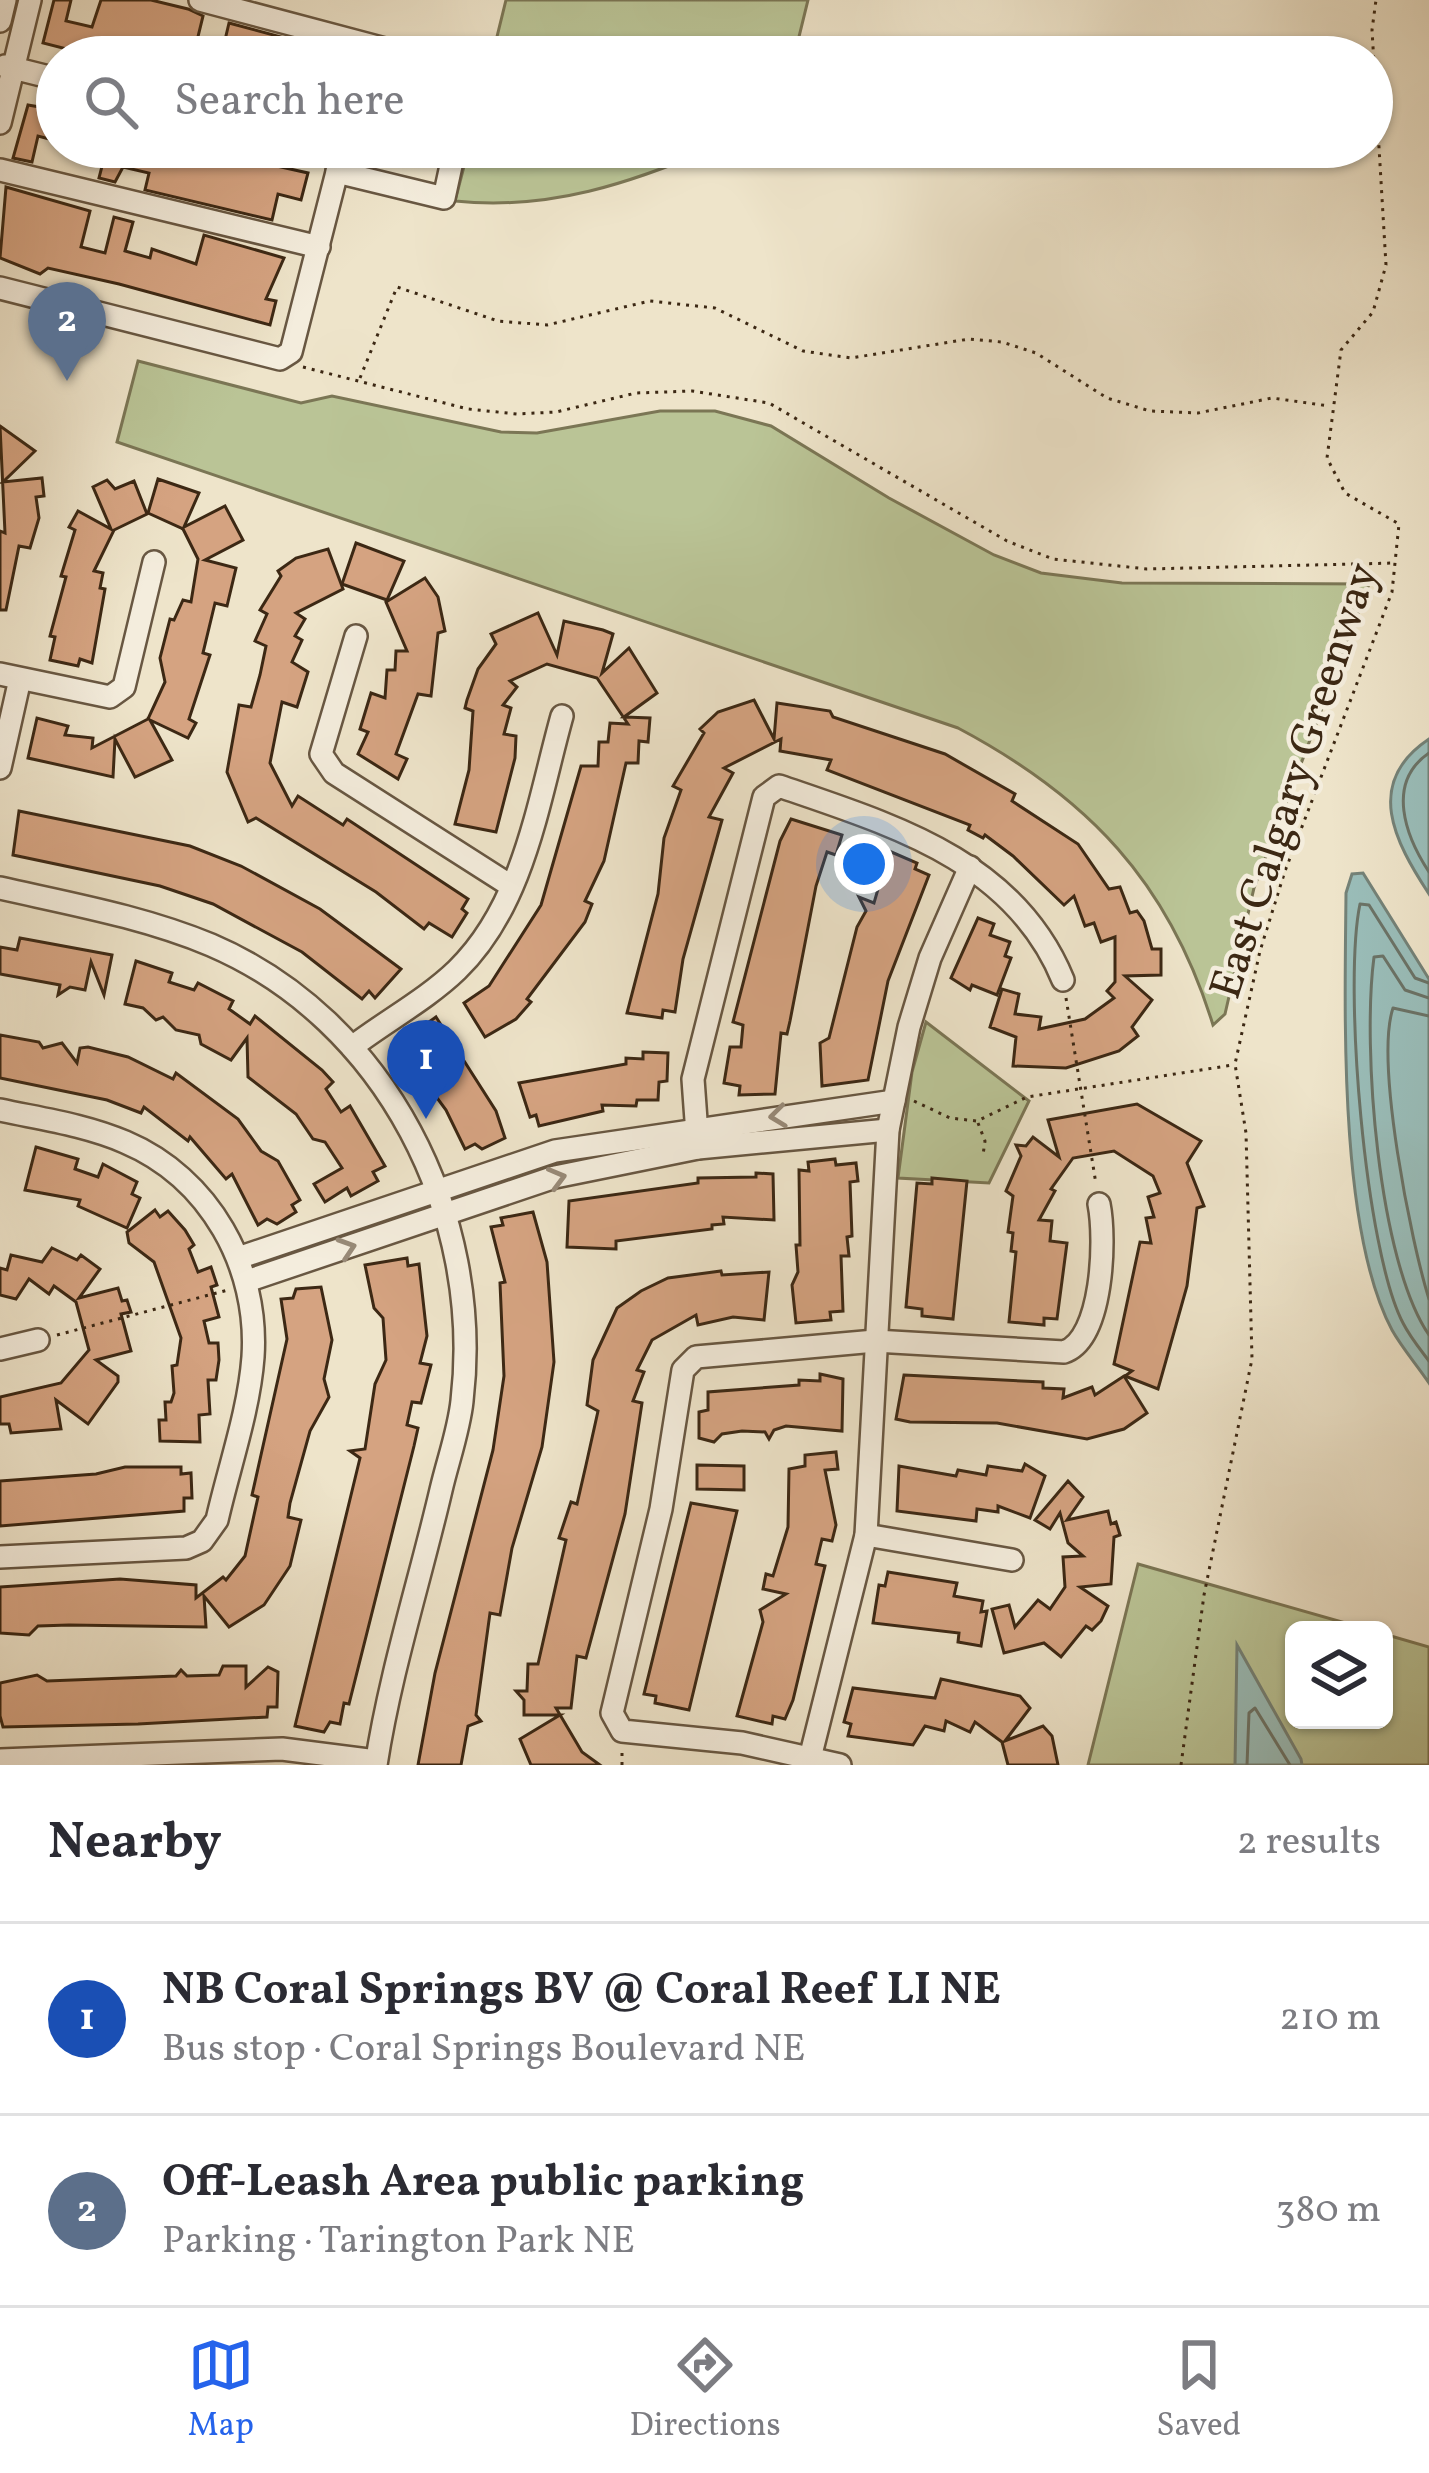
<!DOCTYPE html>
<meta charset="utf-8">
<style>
:root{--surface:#fff;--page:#f2f2f3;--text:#2b2b33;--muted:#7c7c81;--line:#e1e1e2;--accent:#2563eb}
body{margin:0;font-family:Vollkorn,serif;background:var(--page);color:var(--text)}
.controls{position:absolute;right:36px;bottom:36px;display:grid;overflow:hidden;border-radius:18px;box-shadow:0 3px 9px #0004}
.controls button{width:108px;height:108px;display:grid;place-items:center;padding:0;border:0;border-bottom:3px solid var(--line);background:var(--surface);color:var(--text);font:60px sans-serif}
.you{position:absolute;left:864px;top:864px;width:42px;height:42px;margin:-30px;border:9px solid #fff;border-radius:50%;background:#1a73e8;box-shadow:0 0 0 18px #1a73e833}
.badge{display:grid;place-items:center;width:78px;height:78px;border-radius:50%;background:var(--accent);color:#fff;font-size:39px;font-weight:700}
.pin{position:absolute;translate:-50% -99px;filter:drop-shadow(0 3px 6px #0008)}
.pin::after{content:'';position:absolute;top:63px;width:42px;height:36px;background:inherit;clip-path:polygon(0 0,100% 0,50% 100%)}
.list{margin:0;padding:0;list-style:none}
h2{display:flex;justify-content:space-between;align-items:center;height:156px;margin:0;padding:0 48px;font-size:51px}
h2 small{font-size:39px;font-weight:400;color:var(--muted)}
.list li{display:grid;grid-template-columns:78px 1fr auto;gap:36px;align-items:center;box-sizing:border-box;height:192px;padding:0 48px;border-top:3px solid var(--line)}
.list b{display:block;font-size:45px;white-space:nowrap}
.list p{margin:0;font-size:39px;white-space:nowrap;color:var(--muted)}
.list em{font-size:39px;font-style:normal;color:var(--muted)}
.icon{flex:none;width:66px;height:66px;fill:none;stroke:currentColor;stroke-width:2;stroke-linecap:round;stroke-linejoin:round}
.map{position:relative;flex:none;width:1429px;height:1765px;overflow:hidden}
.search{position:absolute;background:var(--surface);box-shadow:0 3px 9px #0004;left:36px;right:36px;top:36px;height:132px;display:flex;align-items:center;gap:30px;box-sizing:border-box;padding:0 42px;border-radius:66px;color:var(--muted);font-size:45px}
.sheet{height:540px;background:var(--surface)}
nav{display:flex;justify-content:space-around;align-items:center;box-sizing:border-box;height:168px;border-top:3px solid var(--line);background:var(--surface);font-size:33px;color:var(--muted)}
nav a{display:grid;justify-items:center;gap:6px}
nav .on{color:var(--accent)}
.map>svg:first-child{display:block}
.green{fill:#bac496;stroke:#7b7655;stroke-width:3}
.water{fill:#9abeba;stroke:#748278;stroke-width:3}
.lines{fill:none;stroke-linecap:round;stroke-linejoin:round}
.shore{stroke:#6b7367;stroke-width:3}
.building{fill:#d5a381;stroke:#3c2814;stroke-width:3}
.minor-casing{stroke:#685742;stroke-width:26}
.path{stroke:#3c2814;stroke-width:3;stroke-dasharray:3 6;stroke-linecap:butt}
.minor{stroke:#f4eddd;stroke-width:21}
.oneway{stroke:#988a78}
.labels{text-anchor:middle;stroke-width:9;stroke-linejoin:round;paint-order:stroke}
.street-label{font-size:45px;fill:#3c2814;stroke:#f4eddd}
</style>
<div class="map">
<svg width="1429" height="1765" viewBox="0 0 1429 1765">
<rect width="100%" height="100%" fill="#eee4ca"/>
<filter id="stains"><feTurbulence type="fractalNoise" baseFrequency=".00167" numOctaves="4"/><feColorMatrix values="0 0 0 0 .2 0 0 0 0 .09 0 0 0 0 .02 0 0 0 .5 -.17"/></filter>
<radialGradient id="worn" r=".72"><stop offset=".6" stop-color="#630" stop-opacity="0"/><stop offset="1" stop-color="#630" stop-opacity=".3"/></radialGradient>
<!-- green -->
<g class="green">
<polygon points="506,0 808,0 794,57 492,57"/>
<path d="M469,147h247c-85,36 -167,64 -261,54z"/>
<path d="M138,361l163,42 31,-7 169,36 36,1 123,-22h55l56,15 118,72 105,57 47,18 81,10 247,1 -115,304 -29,126 -12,11c-44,-143 -125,-228 -255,-297l-841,-286z"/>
<polygon points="926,1022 1029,1101 989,1183 898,1178 912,1072"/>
<polygon points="1138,1564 1370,1630 1294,1630 1294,1720 1384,1720 1384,1634 1429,1647 1429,1765 1088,1765"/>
</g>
<!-- water -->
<g class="water">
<path d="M1429,739v155c-34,-52 -66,-111 0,-155z"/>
<path d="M1363,873l66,106v404c-12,-18 -27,-35 -37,-53 -54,-101 -47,-322 -46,-437l6,-19z"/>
<polygon points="1237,1645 1301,1759 1302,1765 1235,1765"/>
</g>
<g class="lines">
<!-- shore -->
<g class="shore">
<path d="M1429,753c-44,30 -23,84 0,119"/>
<path d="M1429,983l-14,-5 -46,-73 -9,-1c-17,81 5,347 43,419 7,14 17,26 26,38"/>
<path d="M1429,998l-24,-8 -22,-34 -9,1c-12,90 4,304 55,378"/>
<path d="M1429,1016l-36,-8c-18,54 18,234 36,291"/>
<polyline points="1247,1765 1249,1713 1255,1708 1290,1765"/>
</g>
</g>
<!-- building -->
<g class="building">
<polygon points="54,0 71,0 66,21 92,27 101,0 151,0 188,9 203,16 193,57 98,57 43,43"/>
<polygon points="229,23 355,57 264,49 263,57 221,57"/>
<polygon points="28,105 57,110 57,141 38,136 32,162 13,158"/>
<polygon points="107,147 196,147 222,160 223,154 308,173 301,200 278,194 272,220 145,190 149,173 123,167 115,182 99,178"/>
<polygon points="375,147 438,147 439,151 379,165"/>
<polygon points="6,187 90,211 81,247 105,253 114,217 133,222 125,251 150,258 152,249 196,264 204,235 284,258 266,299 276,301 270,325 119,284 48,268 40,274 0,258"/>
<polygon points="0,426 35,451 3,482 42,478 44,496 36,497 39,518 30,548 19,546 6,610 0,610 0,531 5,533"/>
<polygon points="158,479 199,493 184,527 225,506 243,540 205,560 236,568 227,606 215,603 203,653 210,655 189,719 196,723 188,738 150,720 172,760 135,777 115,739 113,777 28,758 37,718 68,726 65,735 93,738 92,748 148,719 165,682 160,658 170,619 174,620 183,600 191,602 198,559 183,529 148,513"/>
<polygon points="107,480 115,489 134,481 147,514 114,530 94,571 103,573 100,588 105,589 92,663 80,659 78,666 50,660 55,637 50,636 66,577 61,576 75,530 69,527 78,511 111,529 93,487"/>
<polygon points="356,543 404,561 387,600 342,584"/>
<polygon points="328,549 343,589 296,613 305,619 295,636 302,640 292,662 308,672 297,707 282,702 270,763 292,806 298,796 343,825 347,819 468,899 462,909 467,913 452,937 429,923 424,929 376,892 256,818 248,822 227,772 239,705 251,707 260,675 266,646 255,641 267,614 260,610 281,576 278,571 296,558"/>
<polygon points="425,578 438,597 445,631 438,633 431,696 418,694 396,754 407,759 398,779 358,754 368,732 360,729 371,693 385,698 387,670 395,670 396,651 407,651 386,602"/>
<polygon points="538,613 557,655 564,621 603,630 613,634 602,673 629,648 657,693 624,717 650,718 648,742 639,741 638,763 626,763 604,861 585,901 592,904 585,922 527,999 531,1002 516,1019 485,1037 464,1003 489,986 541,905 581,766 598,766 599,742 608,742 610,723 628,724 597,678 547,664 510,681 517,687 503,705 511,708 504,734 516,736 515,758 496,832 455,824 469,770 473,711 465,708 467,700 478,669 496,644 491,634"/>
<polygon points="754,700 774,739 777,703 830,711 833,717 945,754 1015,794 1012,801 1078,844 1109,889 1120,887 1130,913 1137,911 1144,921 1152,949 1161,949 1161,975 1125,976 1152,1000 1132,1027 1138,1036 1119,1051 1066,1068 1013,1066 1016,1037 990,1027 1002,989 1019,994 1015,1014 1041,1017 1039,1029 1085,1019 1114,998 1107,991 1115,982 1115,937 1101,942 1094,923 1085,926 1074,896 1064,905 1013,856 985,835 983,838 968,830 970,825 827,770 831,760 780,751 781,739 724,768 733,773 709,817 722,820 683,959 675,1012 663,1010 662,1018 627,1013 658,894 664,838 681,790 673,786 704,733 700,729 718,712"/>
<polygon points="19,811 190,846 241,866 320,909 401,969 375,998 369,991 362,999 302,952 213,904 160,886 13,855"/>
<polygon points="791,819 842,835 836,855 827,852 816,886 790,1021 787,1034 781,1033 775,1094 739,1095 740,1086 724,1083 730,1047 741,1047 743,1025 733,1022 780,841"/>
<polygon points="889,851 917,863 915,869 929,875 888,981 868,1080 822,1086 820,1043 829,1038 857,927 866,911 859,897 874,903"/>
<polygon points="978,918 994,924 990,935 1010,942 1005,956 1011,958 997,995 972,985 970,990 951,978"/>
<polygon points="20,938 112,955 104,995 91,962 85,990 70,987 58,995 60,985 0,974 0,947 17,950"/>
<polygon points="136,961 172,973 169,982 194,990 198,983 233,1001 229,1009 250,1024 255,1016 322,1070 333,1082 326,1089 341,1112 350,1106 385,1166 373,1172 378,1181 351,1196 347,1188 325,1202 314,1184 342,1168 325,1142 313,1139 296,1114 248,1077 247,1038 231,1060 201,1044 199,1035 176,1030 163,1017 156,1020 143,1008 125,1004"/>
<polygon points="436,1017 496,1111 505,1138 482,1149 475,1144 465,1149 446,1110 402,1050 413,1042 409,1036"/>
<polygon points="0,1035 39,1042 43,1048 62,1043 77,1063 80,1048 88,1047 128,1057 173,1079 176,1073 238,1119 261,1151 278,1161 300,1200 292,1205 296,1212 277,1224 267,1219 258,1225 232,1174 226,1179 190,1137 188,1141 144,1107 141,1113 107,1100 0,1078"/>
<polygon points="643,1052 668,1053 667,1081 659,1082 658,1100 637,1100 636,1106 602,1105 603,1111 539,1126 536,1115 530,1117 519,1083 626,1064 626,1058 643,1059"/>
<polygon points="1137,1104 1201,1141 1187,1163 1204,1206 1197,1208 1187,1286 1158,1389 1125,1376 1132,1371 1114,1364 1140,1242 1151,1243 1146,1218 1154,1217 1148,1197 1160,1193 1153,1176 1114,1151 1073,1158 1051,1189 1055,1191 1039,1220 1052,1221 1050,1241 1067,1243 1057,1319 1044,1318 1044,1325 1009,1322 1016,1252 1011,1251 1013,1233 1008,1232 1013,1196 1006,1191 1021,1156 1016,1145 1026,1146 1033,1137 1059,1157 1048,1120"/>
<polygon points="36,1147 78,1159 75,1169 98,1177 103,1164 137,1182 132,1194 140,1198 127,1228 78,1206 80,1200 25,1190"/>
<polygon points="835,1159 836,1165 856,1163 858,1181 850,1182 852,1236 847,1237 849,1256 841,1256 843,1311 830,1312 831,1320 796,1323 792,1285 798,1272 796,1245 800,1245 799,1170 809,1171 808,1162"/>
<polygon points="756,1173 773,1174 774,1220 723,1217 724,1224 712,1225 712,1229 616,1241 616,1249 567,1247 569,1201 698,1183 698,1178 756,1177"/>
<polygon points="932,1178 967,1181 953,1319 922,1316 922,1309 906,1307 917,1183 932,1184"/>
<polygon points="155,1210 160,1217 168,1211 185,1230 194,1245 189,1249 198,1272 211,1267 217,1285 211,1287 219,1317 204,1321 209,1343 218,1343 219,1360 216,1380 208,1380 210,1414 199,1415 200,1442 160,1441 159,1420 166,1420 165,1402 171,1402 174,1393 172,1366 177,1365 181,1338 154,1262 129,1243 127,1232"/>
<polygon points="533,1212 547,1262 554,1362 542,1447 512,1548 500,1615 490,1613 476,1715 481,1721 468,1726 461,1765 418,1765 435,1673 493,1450 504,1376 500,1283 505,1282 491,1227 503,1225 501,1218"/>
<polygon points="52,1248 77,1260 81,1255 100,1269 79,1298 118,1288 122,1301 127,1300 131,1312 121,1314 131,1351 96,1360 118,1376 118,1382 88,1424 56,1400 61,1429 11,1433 9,1424 0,1424 0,1397 61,1383 89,1350 76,1302 54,1286 49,1294 29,1279 16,1299 0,1295 0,1268 7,1270 11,1255 42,1262"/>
<polygon points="407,1258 408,1266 419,1264 427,1336 420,1363 431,1365 421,1403 412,1402 407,1425 418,1428 414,1446 349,1704 344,1703 340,1724 330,1722 324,1732 295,1726 360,1458 350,1451 365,1449 375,1384 386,1360 383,1318 374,1308 365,1265"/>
<polygon points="721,1271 722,1275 769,1272 764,1320 733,1317 698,1325 696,1315 652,1340 637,1370 644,1372 633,1401 642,1403 625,1514 586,1658 577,1656 571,1708 556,1708 582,1752 600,1765 531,1765 520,1739 560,1715 524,1715 524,1700 516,1691 527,1691 528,1664 538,1664 566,1540 559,1538 571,1502 577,1504 586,1465 598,1411 587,1405 593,1360 617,1308 641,1291 668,1278"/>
<polygon points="321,1287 332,1340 324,1379 329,1397 310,1431 290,1503 288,1517 301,1520 290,1566 264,1605 229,1627 204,1596 206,1627 69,1625 38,1626 29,1635 0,1633 0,1587 120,1579 196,1585 196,1598 223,1577 226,1580 245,1556 258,1497 252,1495 287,1339 281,1299 293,1298 296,1289"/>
<polygon points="820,1374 843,1379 842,1431 786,1426 774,1430 769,1439 765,1432 742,1431 722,1434 714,1442 699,1438 699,1412 708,1410 708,1392 799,1385 799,1380 820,1381"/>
<polygon points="904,1375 1043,1382 1043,1388 1064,1389 1063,1398 1092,1387 1095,1395 1124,1376 1147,1413 1124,1429 1087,1439 997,1423 910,1422 896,1419"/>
<polygon points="836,1452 838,1469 825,1470 836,1525 832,1541 822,1539 816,1564 825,1566 793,1700 785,1719 773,1716 772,1724 737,1716 763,1622 760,1610 786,1594 763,1589 766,1574 773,1576 788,1527 789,1469 805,1466 805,1455"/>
<polygon points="1025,1464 1045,1476 1030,1518 998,1506 998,1512 977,1509 976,1521 897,1511 899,1466 956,1476 958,1470 986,1475 988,1466 1022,1471"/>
<polygon points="697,1465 744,1466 744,1490 697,1489"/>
<polygon points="125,1467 181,1467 181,1474 191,1473 192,1498 184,1498 184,1511 0,1526 0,1481 96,1474"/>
<polygon points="1068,1481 1083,1497 1067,1520 1108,1511 1111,1524 1116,1522 1120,1535 1114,1537 1111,1584 1080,1587 1108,1606 1101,1621 1092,1630 1086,1626 1061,1657 1044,1643 1004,1653 992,1609 1009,1605 1015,1627 1038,1600 1050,1609 1065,1587 1063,1557 1083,1556 1068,1543 1060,1513 1050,1529 1035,1520"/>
<polygon points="691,1503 737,1511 689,1710 655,1703 656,1696 644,1694"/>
<polygon points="888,1572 957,1583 954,1596 983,1601 981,1612 987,1611 981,1646 958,1642 959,1633 873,1623 879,1585 885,1586"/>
<polygon points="223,1666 246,1666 246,1687 268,1667 278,1672 277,1707 268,1707 267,1717 138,1724 3,1727 0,1716 0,1683 37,1675 47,1681 176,1676 181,1670 187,1676 219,1675"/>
<polygon points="941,1679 1020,1696 1030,1708 1005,1741 1043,1726 1052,1736 1058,1765 1008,1765 1002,1742 975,1722 970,1732 946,1721 944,1731 925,1726 913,1745 848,1736 851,1724 844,1722 853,1688 935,1698"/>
</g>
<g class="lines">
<!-- minor casing -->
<g class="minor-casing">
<g id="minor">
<polyline points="200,0 415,57"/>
<polyline points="0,21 5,0"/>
<polyline points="5,66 57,79"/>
<polyline points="0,123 30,0"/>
<polyline points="0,170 319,247"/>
<polyline points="337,172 444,198 455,147"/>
<polyline points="0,288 280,359 291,352 337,172 339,158 329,147"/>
<polyline points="356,636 321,754 334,773 511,886"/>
<polyline points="0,674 110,697 124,687 154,562"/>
<polyline points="0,768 20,679"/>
<path d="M0,888c71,16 144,29 211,57 175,75 273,270 251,456 -3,29 -14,59 -21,89 -21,90 -51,183 -65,275"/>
<path d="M352,1047c34,-26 75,-48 105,-77 67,-65 81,-168 105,-254"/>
<path d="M0,1110c42,9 86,15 125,32 85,36 134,125 128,215 -4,54 -24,110 -36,163l-15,21 -16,7 -186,9"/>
<path d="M698,1148l-5,-69 71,-282 15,-11c113,39 235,74 284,194"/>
<polyline points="241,1257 555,1151 894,1101"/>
<polyline points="247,1281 555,1177 698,1148 888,1130"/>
<polyline points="0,1349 38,1340"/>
<polyline points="866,1535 1012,1560"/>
<polyline points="810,1758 866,1535 888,1130 909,1027 930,958 970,867"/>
<polyline points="0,1760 282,1749 376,1761"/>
<path d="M840,1765l-98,-22 -120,-12 -10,-18 49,-204 22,-139 13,-13 179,-16 189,11c39,-13 42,-113 35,-148"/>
</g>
</g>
<!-- path -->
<g class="path">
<polyline points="303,367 468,409 517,414 556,412 636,393 692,391 769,403 1007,541 1053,559 1147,569 1395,563"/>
<polyline points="360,378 397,287 498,321 547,325 650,301 715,308 803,351 851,358 969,339 1002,342 1036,353 1107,398 1150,411 1198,413 1272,398 1329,406"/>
<polyline points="1066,998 1096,1184"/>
<polyline points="914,1101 950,1118 977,1121 1027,1097 1233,1065"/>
<polyline points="978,1123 985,1141 983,1155"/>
<polyline points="57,1335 228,1290"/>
<polyline points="622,1765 622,1750"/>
<polyline points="1181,1765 1204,1595 1252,1359 1246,1133 1235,1064 1260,951 1285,871 1392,592 1399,524 1345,493 1327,458 1341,350 1373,312 1386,265 1372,30 1376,0"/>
</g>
<!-- minor -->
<use href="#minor" class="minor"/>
</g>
<!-- one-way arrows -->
<defs><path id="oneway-chevron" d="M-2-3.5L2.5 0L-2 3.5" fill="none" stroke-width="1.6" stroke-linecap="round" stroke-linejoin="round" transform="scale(3)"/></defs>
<g class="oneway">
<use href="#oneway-chevron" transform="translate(778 1116) rotate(173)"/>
<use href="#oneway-chevron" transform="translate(557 1178) rotate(-15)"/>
<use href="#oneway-chevron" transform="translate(347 1248) rotate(-18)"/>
</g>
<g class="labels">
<!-- street labels -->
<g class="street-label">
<text transform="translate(1292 780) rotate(-72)" y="16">East Calgary Greenway</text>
</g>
</g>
<rect width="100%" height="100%" filter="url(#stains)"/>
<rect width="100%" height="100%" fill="url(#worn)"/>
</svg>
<div class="controls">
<button><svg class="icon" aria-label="layers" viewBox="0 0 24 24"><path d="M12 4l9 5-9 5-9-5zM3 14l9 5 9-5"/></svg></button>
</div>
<div class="you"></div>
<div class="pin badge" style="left:426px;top:1119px;background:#1a4fb4">1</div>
<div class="pin badge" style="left:67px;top:381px;background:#5c6f8a">2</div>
<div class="search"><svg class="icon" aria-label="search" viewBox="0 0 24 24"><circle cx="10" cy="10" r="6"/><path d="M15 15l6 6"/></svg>Search here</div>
</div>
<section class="sheet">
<h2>Nearby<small>2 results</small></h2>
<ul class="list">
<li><span class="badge" style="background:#1a4fb4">1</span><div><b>NB Coral Springs BV @ Coral Reef LI NE</b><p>Bus stop · Coral Springs Boulevard NE</p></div><em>210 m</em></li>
<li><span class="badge" style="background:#5c6f8a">2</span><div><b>Off-Leash Area public parking</b><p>Parking · Tarington Park NE</p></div><em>380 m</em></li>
</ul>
</section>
<nav>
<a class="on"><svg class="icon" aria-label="map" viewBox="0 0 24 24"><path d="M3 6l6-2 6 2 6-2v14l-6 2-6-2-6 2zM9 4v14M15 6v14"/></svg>Map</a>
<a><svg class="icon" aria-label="directions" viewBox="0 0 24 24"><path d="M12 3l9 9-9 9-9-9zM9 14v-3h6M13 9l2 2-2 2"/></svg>Directions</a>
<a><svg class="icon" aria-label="saved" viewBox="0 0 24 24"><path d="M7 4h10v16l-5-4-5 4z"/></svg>Saved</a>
</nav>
